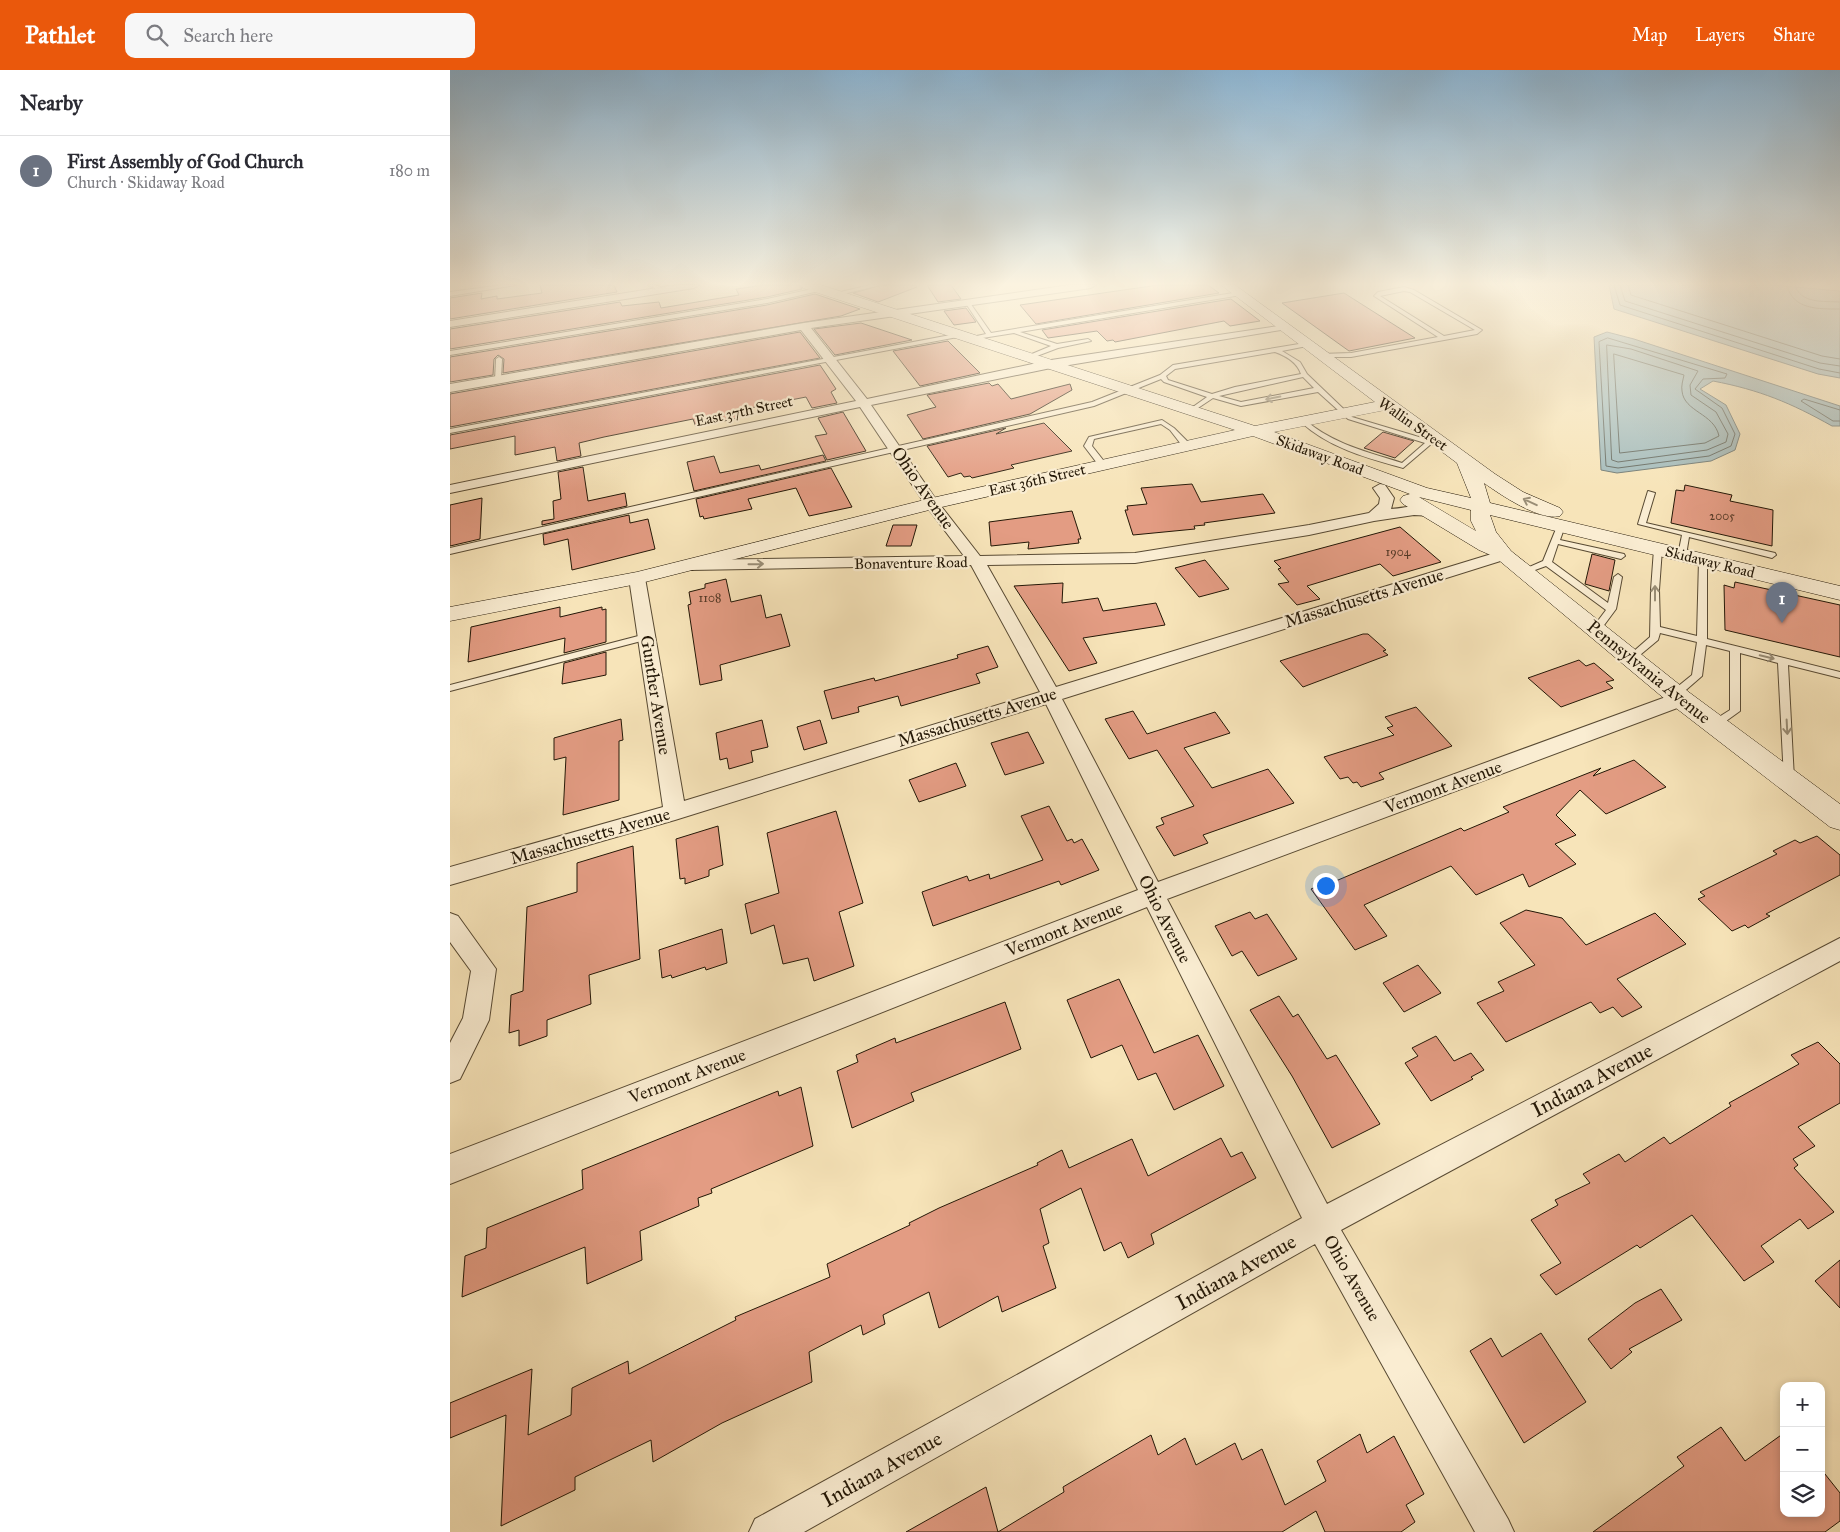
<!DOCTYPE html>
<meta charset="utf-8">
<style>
:root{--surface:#fff;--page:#f7f7f7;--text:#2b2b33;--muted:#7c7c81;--line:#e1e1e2;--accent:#ea580c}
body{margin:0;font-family:"IM FELL Great Primer",serif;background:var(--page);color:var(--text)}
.controls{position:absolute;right:15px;bottom:15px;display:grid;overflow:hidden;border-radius:10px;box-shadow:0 2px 8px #0003}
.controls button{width:45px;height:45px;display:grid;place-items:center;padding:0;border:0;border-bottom:1px solid var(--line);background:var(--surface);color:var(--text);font:25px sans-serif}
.you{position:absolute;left:875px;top:815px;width:18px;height:18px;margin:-12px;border:4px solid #fff;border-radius:50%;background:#1a73e8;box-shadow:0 0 0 8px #1a73e833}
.badge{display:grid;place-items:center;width:32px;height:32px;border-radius:50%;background:var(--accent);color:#fff;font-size:16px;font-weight:700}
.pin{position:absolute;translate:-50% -41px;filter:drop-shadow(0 1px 2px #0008)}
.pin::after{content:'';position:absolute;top:26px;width:18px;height:15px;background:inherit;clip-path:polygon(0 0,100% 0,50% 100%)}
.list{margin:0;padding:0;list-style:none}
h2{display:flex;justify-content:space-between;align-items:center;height:65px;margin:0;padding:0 20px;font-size:21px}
h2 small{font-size:16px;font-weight:400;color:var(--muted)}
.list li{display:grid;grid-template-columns:32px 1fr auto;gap:15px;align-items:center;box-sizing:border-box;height:70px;padding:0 20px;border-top:1px solid var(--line)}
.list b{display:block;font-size:19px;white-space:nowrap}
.list p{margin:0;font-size:16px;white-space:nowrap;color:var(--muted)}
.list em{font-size:16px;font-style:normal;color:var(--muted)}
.icon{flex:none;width:28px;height:28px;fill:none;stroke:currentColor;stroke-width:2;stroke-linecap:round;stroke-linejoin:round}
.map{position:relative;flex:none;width:1390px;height:1462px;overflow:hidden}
header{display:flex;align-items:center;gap:30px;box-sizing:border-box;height:70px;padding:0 25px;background:var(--accent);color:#fff}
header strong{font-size:24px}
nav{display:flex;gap:28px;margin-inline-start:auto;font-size:18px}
.search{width:350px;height:45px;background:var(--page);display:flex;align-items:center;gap:12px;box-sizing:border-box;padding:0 18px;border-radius:10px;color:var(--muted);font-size:19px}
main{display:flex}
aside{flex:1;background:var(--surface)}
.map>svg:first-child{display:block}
.water{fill:#a4bbbb;stroke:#707973}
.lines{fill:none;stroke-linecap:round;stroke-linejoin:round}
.shore{stroke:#646960;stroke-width:1}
.building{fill:#e39c83;stroke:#231706}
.lane-casing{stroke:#584a33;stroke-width:2}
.street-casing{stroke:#584a33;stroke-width:2}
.secondary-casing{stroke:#231706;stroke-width:1}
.lane{fill:#faedd2;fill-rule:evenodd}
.street{fill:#faedd2;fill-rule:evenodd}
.secondary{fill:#faedd2;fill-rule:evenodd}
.oneway{stroke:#998d76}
.labels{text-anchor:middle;stroke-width:4.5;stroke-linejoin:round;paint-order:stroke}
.far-number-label{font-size:12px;fill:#533825}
.far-street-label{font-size:15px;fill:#231706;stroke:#faedd2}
.street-label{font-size:18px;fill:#231706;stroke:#faedd2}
.near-street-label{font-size:21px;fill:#231706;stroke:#faedd2}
</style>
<header>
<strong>Pathlet</strong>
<div class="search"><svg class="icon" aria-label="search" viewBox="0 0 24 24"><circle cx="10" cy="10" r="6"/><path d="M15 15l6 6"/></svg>Search here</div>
<nav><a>Map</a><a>Layers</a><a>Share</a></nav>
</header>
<main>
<aside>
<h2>Nearby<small></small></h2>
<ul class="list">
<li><span class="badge" style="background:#6b7280">1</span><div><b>First Assembly of God Church</b><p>Church · Skidaway Road</p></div><em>180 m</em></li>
</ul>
</aside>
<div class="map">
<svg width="1390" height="1462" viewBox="0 0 1390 1462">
<rect width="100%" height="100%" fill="#f7e4b9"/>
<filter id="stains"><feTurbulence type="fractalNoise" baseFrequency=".004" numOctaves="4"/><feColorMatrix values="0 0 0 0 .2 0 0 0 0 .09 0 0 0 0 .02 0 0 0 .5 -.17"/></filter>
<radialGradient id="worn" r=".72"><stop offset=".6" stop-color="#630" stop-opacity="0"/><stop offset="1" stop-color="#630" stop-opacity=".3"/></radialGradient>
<!-- water -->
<g class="water">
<polygon points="1159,215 1322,215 1390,221 1390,308 1368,304 1164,239"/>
<path d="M1157,262l27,7 206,67v20h-8c-41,-23 -72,-36 -119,-45l-13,8 26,16 14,29 -5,16 -24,11 -94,12 -16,-3 -7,-133z"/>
</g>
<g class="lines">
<!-- shore -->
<g class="shore">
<polyline points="1164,215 1170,235 1369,299 1390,303"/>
<polyline points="1170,215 1175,231 1370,293 1390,296"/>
<polyline points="1178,215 1181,225 1372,286 1390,289"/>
<path d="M1337,215c5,25 32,24 53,24"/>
<path d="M1345,215c5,19 29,16 45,17"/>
<polygon points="1158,268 1277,304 1275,308 1253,309 1245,319 1272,338 1285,364 1281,376 1259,386 1168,398 1156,396 1149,272"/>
<polygon points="1157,275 1181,279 1248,301 1240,315 1241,325 1266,342 1278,364 1276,372 1257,380 1168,392 1162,390"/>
<path d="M1164,284l70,21c-1,5 -3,11 -2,16 2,21 32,22 37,45l-14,7 -85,10z"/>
<polyline points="1390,340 1354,329 1351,331 1383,351 1390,351"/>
</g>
</g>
<!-- building -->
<g class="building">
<polygon points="90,215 164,215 167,222 0,249 0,228 32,223 31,229 47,226 47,229 92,223"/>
<polygon points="314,215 350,215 352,219 317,227 0,279 0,259 170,232 172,236 209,232 211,238 289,225 286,219"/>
<polygon points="432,215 466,215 467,217 428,232 403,223"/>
<polygon points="477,215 501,215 511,229 488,232"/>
<polygon points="708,215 758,215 769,223 586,254 570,235"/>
<polygon points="894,223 965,268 899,281 832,233"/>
<polygon points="365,224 410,239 391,246 53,303 54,289 48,285 44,289 43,305 0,312 0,287 317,235"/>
<polygon points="781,229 810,251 780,256 774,251 665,272 663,270 657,271 647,261 598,268 592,260"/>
<polygon points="516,238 526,252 504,255 494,241"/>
<polygon points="411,253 462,270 385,285 364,259"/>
<polygon points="350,262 370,288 0,357 0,324"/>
<polygon points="498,271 530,303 470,316 443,281"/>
<polygon points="370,295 386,319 381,322 387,333 362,338 356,327 285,341 288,348 246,357 243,349 154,367 129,373 131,386 107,391 105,377 65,385 65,366 0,379 0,365"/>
<polygon points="539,313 542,316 548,314 561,329 620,314 622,320 580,344 473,369 457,345 486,337 477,325"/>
<polygon points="393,342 416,381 377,390 365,366 377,364 368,348"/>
<polygon points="594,353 622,381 561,395 564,398 522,408 520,406 514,407 511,403 498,407 477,376 556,358 546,364"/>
<polygon points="933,362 964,371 945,388 914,378"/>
<polygon points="373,385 376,391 244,421 237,392 264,386 270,403 309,395 311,400"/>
<polygon points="133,397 138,431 175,423 177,436 92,455 92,451 104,449 103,431 111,429 108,402"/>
<polygon points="381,398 402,437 359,446 346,418 298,429 302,439 254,449 253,446 250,447 246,429"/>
<polygon points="742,414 751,432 813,424 825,443 754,453 755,455 744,456 745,459 683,465 675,440 678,440 677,436 697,434 691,418"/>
<polygon points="1235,415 1282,425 1280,431 1323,440 1322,476 1221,453 1226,420 1234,421"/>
<polygon points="32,428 30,469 0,476 0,435"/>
<polygon points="622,441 631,469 628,469 629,473 578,479 579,472 541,476 539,452"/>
<polygon points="179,445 180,453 198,449 205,479 122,500 118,469 94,475 93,464"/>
<polygon points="443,455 467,455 461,476 436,476"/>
<polygon points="950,457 991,492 943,506 930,494 857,516 870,529 847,535 828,514 839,512 828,499 831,498 824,491"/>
<polygon points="1142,484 1165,490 1159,521 1135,514"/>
<polygon points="755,490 779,519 749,527 725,498"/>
<polygon points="276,509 281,532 311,525 316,548 331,544 340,576 270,595 272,610 250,615 238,535 241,534 239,522 255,518 255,514"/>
<polygon points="1285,512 1390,535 1390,587 1275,560 1274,515 1284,518"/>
<polygon points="613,513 612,533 648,528 653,541 706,533 715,555 633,568 647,593 619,601 564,516"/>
<polygon points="110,537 110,547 152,537 152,540 156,539 156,572 114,583 115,568 18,592 21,557"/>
<polygon points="913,564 918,564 936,580 933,581 938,585 853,617 830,591"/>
<polygon points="538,576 548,597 526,604 530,613 451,636 448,626 408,637 409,642 382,649 374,621 424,608 425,611 508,588 507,585"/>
<polygon points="156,582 156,605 112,614 114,593"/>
<polygon points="1129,590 1136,596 1144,593 1164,610 1156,612 1163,618 1111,637 1078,608"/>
<polygon points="966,637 1002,676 929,703 934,709 911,717 907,712 903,713 898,707 890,709 874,687 944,665 937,658 943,656 935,647"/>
<polygon points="683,641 697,664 765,642 780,663 734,678 762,718 818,699 844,733 753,765 758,773 724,786 706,757 714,754 711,748 744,736 707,680 679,689 655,649"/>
<polygon points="171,649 173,670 169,671 169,730 113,745 116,687 104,690 104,668"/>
<polygon points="312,650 318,677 301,681 303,692 279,699 277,688 270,690 266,663"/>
<polygon points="370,650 377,673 354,680 347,657"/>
<polygon points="578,662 594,693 555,705 541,673"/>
<polygon points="1184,690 1216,717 1156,744 1130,720 1106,745 1126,765 1105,774 1126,794 1079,817 1073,804 1026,825 1001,796 914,835 937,866 905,880 861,819 880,811 881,813 1011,758 1014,761 1059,742 1053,737 1088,723 1151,698 1143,706"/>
<polygon points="506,693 516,716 469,732 459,710"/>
<polygon points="599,736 617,771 622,769 624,773 632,769 649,800 611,815 609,811 483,856 472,822 517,806 519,811 539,804 540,809 593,790 571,746"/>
<polygon points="386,741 413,833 389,842 404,896 364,911 358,888 333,894 324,855 301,864 295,834 329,823 317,763"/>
<polygon points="268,756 273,795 259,800 259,806 235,814 235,808 230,809 226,769"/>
<polygon points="1367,766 1390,785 1390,805 1316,844 1320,846 1298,858 1295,855 1282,861 1248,829 1255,826 1250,822 1327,784 1323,781 1345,770 1350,773"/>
<polygon points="183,776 190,889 139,905 141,934 97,950 97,966 69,976 69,960 59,963 61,925 73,921 77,837 127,822 127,793"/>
<polygon points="1076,840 1112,848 1136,875 1205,843 1236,874 1167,909 1192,937 1172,947 1163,937 1150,943 1141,932 1056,972 1027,933 1054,921 1048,912 1085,895 1050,853"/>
<polygon points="800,842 805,849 817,844 847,889 808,906 792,881 782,886 765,856"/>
<polygon points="272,859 277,893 256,900 255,897 222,908 221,905 212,908 209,880"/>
<polygon points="968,895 991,923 954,942 933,913"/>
<polygon points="669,909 704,983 748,965 774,1016 724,1040 706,1003 688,1010 672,975 641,988 617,930"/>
<polygon points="829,926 843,947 848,944 877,989 886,985 930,1054 882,1078 842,1006 800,940"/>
<polygon points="555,932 571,979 461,1023 464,1031 402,1058 387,1001 408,992 406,985 445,968 446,973"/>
<polygon points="986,966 1004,991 1021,983 1034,1000 1021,1007 1023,1009 981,1031 955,993 968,986 962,978"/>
<polygon points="1368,972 1390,994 1390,1033 1348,1057 1365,1076 1343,1089 1348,1095 1344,1098 1384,1142 1358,1159 1350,1149 1311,1176 1324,1192 1294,1211 1242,1145 1190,1178 1187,1175 1106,1225 1090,1205 1111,1193 1081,1150 1108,1135 1105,1130 1140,1113 1133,1104 1169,1084 1175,1092 1214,1067 1220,1074 1281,1036 1279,1033 1349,994 1341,985"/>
<polygon points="351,1017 363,1076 261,1119 262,1123 248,1128 249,1136 190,1161 192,1190 137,1214 135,1177 12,1227 15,1186 36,1178 37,1158 133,1119 132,1100 328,1021 329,1026"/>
<polygon points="771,1068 781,1087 792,1082 806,1108 701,1164 704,1174 678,1188 671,1172 654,1181 631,1118 590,1139 599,1173 593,1176 606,1218 552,1242 548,1226 489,1258 479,1222 433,1245 435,1254 413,1265 411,1255 359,1282 362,1312 272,1353 203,1392 201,1370 125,1407 125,1420 51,1456 56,1345 0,1368 0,1333 82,1299 78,1365 121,1345 122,1318 178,1291 179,1304 286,1250 285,1247 380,1207 377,1194 460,1155 459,1153 489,1138 588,1095 587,1093 612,1080 619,1098 682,1069 698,1106"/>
<polygon points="1390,1190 1390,1238 1365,1211"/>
<polygon points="1211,1219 1232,1250 1179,1279 1182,1282 1161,1299 1138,1269 1185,1233"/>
<polygon points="1091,1263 1136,1332 1074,1373 1020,1281 1041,1268 1052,1287"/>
<polygon points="1271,1357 1295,1391 1334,1363 1334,1443 1371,1443 1371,1399 1390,1423 1390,1451 1375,1462 1143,1462 1234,1396 1227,1387"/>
<polygon points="910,1364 917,1383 944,1366 974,1424 956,1435 965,1452 951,1462 875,1462 866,1441 832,1462 456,1462 536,1417 548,1462 614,1422 613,1417 701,1365 708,1385 735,1368 746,1395 785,1373 792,1390 812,1379 835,1435 876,1411 867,1391"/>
</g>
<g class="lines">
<!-- lane casing -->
<g class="lane-casing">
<g id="lane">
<polygon points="52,215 66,215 0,226 0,222"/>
<polygon points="198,215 205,215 216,220 211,221"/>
<polygon points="420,215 430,215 385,226 382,224"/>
<polygon points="371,217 373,220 317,233 0,285 0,281 317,229"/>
<path d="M954,217l10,3 68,40 -5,4 -126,23h-33v-2l2,-1 31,-1 87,-16 -64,-41 4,-4zM954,221l6,1 65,38 -31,6 -64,-40z"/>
<polygon points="789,222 791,225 570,262 607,274 638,269 641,271 608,278 579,289 577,288 577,286 601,276 564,263 520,270 517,268 536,264 515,232 518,230 541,263"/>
<polygon points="511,263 514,265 513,266 0,363 0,359"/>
<path d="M855,273l2,1v2l-25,5 18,11 7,12 45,43 77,23 4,-3h4v2l-34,29c-36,-10 -74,-20 -102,-46v-2h4c28,24 63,32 97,43l23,-20 -77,-24 -30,-27 -77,14 -28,-8 -21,14 -2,-1v-2l17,-12 -43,-15 -3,-3 -67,27 -644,148v-6l642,-146 68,-27 13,-10zM825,282c11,4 22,10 26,22l-66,13 -23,7 -44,-14 -2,-4 9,-7zM853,307l11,11 -73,14 -22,-6z"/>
<polygon points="49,287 52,289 51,310 48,312 45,310 46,289"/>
<polygon points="712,350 724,358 740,374 740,378 734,378 720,360 711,354 644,369 642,376 657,395 656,397 650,397 634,376 639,367"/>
<polygon points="1198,421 1205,423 1196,453 1325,483 1326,485 1322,488 1239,467 1236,485 1235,487 1229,487 1228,485 1232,465 1188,454"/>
<polygon points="1108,454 1115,456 1110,470 1174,484 1175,486 1171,489 1108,474 1102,492 1158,533 1164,507 1168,504 1172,507 1166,539 1149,562 1143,562 1141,560 1156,540 1096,496 1074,504 1070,501 1093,491"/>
<polygon points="1208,476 1212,479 1209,520 1210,557 1247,566 1249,490 1253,487 1257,490 1257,569 1390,602 1390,608 1338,595 1344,709 1343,712 1335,712 1334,709 1328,593 1290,583 1290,641 1265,659 1261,658 1260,655 1261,652 1280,640 1280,581 1256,575 1252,606 1229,626 1221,626 1220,624 1221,622 1242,605 1247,572 1210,563 1208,570 1184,590 1178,590 1176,588 1200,567 1201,520 1204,479"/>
<polygon points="196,564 201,567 199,569 0,621 0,615"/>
</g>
</g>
<!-- street casing -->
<g class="street-casing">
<g id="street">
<polygon points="226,215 249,215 244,218 0,257 0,251"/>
<path d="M620,215h26l-5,3 -280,40 56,71 184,-39 234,-35v4l-4,1 -230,38 -180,37 66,96 43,55 155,-3 174,-28 60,-12 10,-9 1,-6 -7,-10 7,-4 5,1 9,13 -3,11c13,-1 41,-8 49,3l-7,4 -19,-1 -40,6 -65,14 -174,28 -148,2 69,122 442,-135h12l2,3 -2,3 -448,141 96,183 516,-188 7,-2 7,2 3,5 -3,5 -521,195 160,305 513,-266v23l-499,269 167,289 6,13h-39l-160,-288 -511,288h-55l6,-13 547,-301 -155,-311 -697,277v-30l688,-264 -92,-186 -371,116 -225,65v-18l213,-60 -34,-229 2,-3h12l2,3 39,223 356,-109 -69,-127 -281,5 -8,-5 8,-5 274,-4 -37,-49 -67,-100 -410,86v-8l406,-84 -55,-71 -351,62v-8l354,-61z"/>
<polygon points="0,843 8,846 46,899 39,950 10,1009 0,1013 0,973 13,948 21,901 0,872"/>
</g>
</g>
<!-- secondary casing -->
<g class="secondary-casing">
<path id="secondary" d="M352,215h19l434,141 120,-24 -154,-117h14l260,189 28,18 37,16 3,4 -3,4c-21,5 -59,-21 -76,-33l6,20 350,83v14l-350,-85 6,17 15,19 179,142 150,111v26l-10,-3 -158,-122 -177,-148 -16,-7 -76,-46 -3,-4 3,-4 7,-2 -157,-58 -320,73 -296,75 -187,37v-14l187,-35 295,-74 303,-68 -432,-142zM936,340l71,53 14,35 -44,-10 -153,-56zM969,427l52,13v11l5,10z"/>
</g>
<!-- lane -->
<use href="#lane" class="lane"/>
<!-- street -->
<use href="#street" class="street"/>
<!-- secondary -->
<use href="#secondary" class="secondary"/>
</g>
<!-- one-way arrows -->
<defs><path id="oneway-shaft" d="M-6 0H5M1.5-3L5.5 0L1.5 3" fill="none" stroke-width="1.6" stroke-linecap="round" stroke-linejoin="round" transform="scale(1.25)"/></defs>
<g class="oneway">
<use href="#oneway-shaft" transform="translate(823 328) rotate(169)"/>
<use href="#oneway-shaft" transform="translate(1080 432) rotate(-155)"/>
<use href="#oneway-shaft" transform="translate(306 494) rotate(-1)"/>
<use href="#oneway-shaft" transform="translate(1205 523) rotate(-90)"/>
<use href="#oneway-shaft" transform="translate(1317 587) rotate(14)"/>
<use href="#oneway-shaft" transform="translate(1337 657) rotate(87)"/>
</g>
<!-- sky -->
<linearGradient id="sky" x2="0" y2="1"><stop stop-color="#8db7d6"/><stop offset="0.51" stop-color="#fbf3e0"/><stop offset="1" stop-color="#fbf3e0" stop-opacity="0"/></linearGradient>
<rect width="1390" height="420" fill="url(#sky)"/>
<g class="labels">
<!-- far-number labels -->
<g class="far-number-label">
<text x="1272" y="450">2005</text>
<text x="948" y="486">1904</text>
<text x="260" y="532">1108</text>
</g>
<!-- far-street labels -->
<g class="far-street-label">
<text transform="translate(294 341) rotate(-12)" y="5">East 37th Street</text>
<text transform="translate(963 354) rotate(35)" y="5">Wallin Street</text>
<text transform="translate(870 385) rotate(20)" y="5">Skidaway Road</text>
<text transform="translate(587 410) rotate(-13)" y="5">East 36th Street</text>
<text transform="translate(1260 492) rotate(14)" y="5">Skidaway Road</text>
<text transform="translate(461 493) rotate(-1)" y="5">Bonaventure Road</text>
</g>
<!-- street labels -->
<g class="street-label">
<text transform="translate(473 418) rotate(55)" y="6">Ohio Avenue</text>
<text transform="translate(914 528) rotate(-17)" y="6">Massachusetts Avenue</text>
<text transform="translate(1199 602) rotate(39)" y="6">Pennsylvania Avenue</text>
<text transform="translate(206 625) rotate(81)" y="6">Gunther Avenue</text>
<text transform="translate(527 647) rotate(-17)" y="6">Massachusetts Avenue</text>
<text transform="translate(993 717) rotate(-20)" y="6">Vermont Avenue</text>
<text transform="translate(140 766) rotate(-16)" y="6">Massachusetts Avenue</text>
<text transform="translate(715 849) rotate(63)" y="6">Ohio Avenue</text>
<text transform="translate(614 859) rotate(-21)" y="6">Vermont Avenue</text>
<text transform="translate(237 1006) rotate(-21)" y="6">Vermont Avenue</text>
<text transform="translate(902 1208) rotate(60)" y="6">Ohio Avenue</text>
</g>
<!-- near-street labels -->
<g class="near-street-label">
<text transform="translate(1142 1010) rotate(-28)" y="7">Indiana Avenue</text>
<text transform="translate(786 1202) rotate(-29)" y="7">Indiana Avenue</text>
<text transform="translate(432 1399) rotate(-29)" y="7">Indiana Avenue</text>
</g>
</g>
<rect width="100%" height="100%" filter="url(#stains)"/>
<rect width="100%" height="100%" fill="url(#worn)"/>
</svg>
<div class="controls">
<button>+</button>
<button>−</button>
<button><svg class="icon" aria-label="layers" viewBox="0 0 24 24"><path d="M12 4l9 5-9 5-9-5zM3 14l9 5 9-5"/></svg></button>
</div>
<div class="you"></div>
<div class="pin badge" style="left:1332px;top:553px;background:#6b7280">1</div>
</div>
</main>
